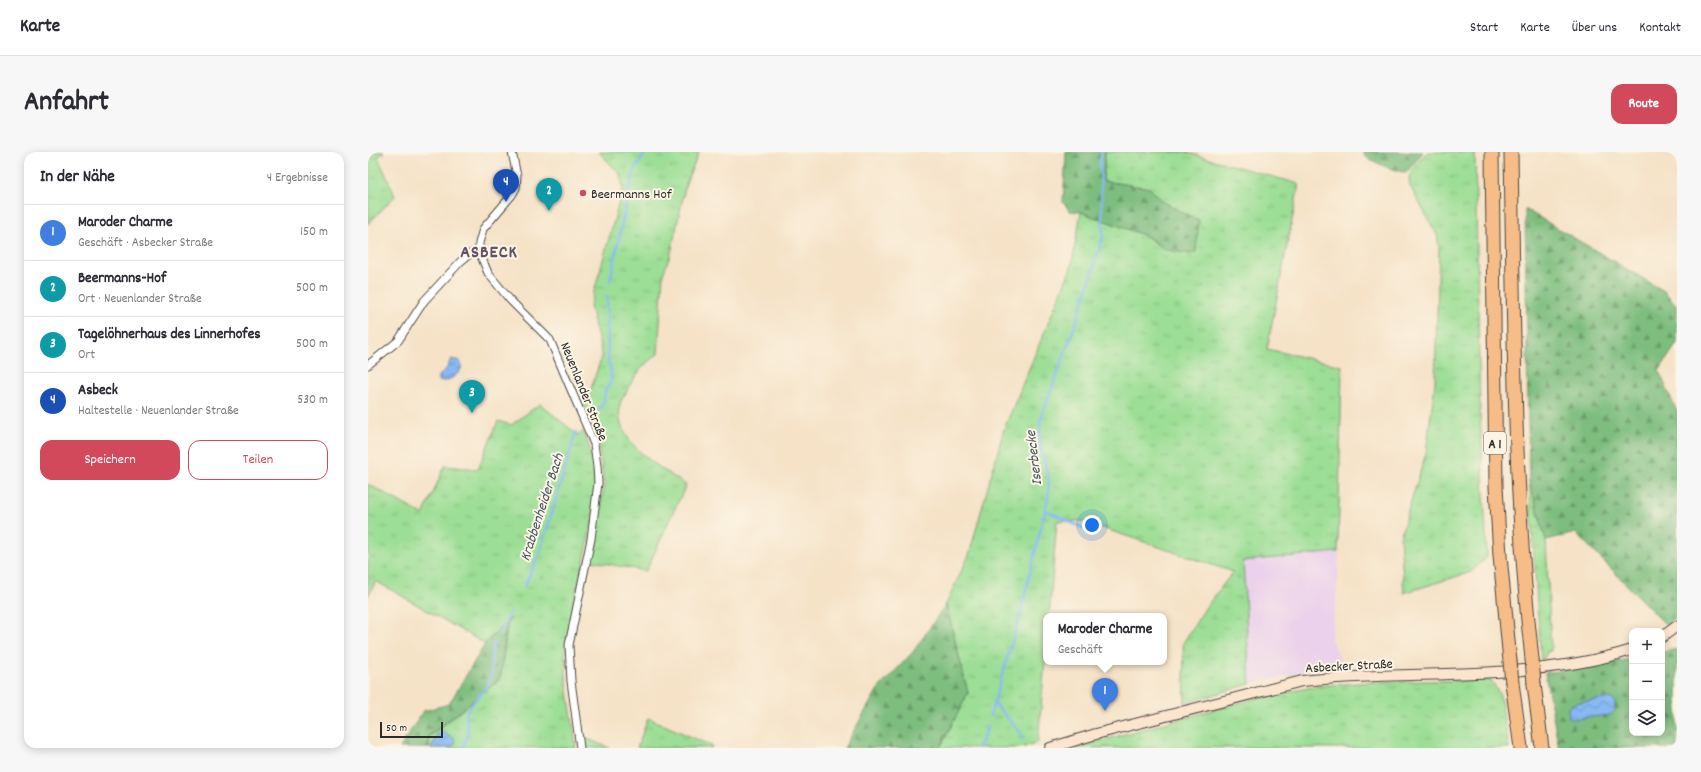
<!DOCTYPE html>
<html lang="de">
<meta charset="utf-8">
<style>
:root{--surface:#fff;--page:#f7f7f7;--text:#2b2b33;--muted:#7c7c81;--line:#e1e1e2;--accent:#d1495b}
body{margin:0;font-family:Dekko,sans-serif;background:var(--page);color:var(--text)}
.controls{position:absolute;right:12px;bottom:12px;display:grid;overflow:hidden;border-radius:8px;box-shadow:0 2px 10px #0003}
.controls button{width:36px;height:36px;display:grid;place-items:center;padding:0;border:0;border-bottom:1px solid var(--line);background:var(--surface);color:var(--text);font:20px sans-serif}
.scale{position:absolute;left:12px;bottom:10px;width:63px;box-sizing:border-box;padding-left:4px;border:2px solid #2b2b2b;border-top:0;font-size:11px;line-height:14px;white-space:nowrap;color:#2b2b2b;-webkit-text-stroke:3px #fcf5e5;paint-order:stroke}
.you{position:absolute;left:724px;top:373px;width:14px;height:14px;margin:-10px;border:3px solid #fff;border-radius:50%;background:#1a73e8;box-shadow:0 0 0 6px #1a73e833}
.badge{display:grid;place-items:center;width:26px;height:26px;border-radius:50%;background:var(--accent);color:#fff;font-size:13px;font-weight:700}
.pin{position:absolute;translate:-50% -33px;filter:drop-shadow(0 1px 2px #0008)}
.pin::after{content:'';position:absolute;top:21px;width:14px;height:12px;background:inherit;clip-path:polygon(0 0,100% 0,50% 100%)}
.popup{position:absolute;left:675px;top:461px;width:124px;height:52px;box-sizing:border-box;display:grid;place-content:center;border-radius:8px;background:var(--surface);filter:drop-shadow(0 1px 3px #0005);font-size:13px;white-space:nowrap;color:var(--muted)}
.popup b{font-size:15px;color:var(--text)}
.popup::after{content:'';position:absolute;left:50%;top:100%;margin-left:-8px;border:8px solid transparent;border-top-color:var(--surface)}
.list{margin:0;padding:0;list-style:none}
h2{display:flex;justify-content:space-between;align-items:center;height:52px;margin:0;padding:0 16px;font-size:17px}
h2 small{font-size:13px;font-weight:400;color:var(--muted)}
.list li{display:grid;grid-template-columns:26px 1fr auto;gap:12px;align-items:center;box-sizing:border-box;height:56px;padding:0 16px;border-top:1px solid var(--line)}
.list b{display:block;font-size:15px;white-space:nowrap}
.list p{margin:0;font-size:13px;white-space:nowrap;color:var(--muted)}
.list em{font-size:13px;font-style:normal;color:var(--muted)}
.actions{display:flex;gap:8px;padding:12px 16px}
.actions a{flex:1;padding:9px 0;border:1px solid var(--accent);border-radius:12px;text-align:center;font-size:14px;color:var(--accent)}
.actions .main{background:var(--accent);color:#fff}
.icon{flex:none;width:22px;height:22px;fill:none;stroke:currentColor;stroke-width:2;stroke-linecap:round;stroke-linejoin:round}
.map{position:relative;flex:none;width:1309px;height:596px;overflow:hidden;border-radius:12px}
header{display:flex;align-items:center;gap:24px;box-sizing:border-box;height:56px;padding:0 20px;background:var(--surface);border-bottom:1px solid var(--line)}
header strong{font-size:19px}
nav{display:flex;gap:22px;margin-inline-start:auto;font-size:14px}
.intro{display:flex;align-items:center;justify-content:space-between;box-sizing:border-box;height:96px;padding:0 24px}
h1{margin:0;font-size:28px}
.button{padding:10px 18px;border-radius:12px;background:var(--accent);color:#fff;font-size:14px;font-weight:700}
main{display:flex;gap:24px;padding:0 24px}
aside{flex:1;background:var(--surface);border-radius:12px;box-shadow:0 2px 10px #0003}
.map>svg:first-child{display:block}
.built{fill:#ebd1eb}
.grass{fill:url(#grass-tufts);stroke:#648460}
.forest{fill:url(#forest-firs);stroke:#547454}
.water{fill:url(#water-waves);stroke:#5a7290}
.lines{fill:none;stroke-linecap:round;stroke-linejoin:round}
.stream{stroke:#88b9f4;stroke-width:2.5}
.minor-casing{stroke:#494642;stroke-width:9}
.secondary-casing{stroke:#494642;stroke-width:12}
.motorway-casing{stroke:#494642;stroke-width:15}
.minor{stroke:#fff;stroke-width:7}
.secondary{stroke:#fce5cf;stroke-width:10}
.motorway{stroke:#f7bd88;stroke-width:13}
.motorway-bridge-casing{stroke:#494642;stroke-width:15;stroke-linecap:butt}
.motorway-bridge{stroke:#f7bd88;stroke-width:13}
.poi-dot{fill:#d1495b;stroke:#fcf5e5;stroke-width:1.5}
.labels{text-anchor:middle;stroke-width:4;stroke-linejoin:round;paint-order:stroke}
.shield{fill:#fcf5e5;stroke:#6a6863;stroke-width:1}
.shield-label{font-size:13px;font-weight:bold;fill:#2b2b2b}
.poi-label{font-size:14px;fill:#2b2b2b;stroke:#fcf5e5;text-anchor:start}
.street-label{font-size:14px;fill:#2b2b2b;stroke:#fcf5e5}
.water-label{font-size:15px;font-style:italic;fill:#475667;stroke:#fcf5e5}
.district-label{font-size:18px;font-weight:bold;letter-spacing:1px;fill:#645368;stroke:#fcf5e5}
</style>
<header>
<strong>Karte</strong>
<nav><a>Start</a><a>Karte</a><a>Über uns</a><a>Kontakt</a></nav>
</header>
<div class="intro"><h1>Anfahrt</h1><a class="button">Route</a></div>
<main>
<aside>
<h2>In der Nähe<small>4 Ergebnisse</small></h2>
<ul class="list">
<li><span class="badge" style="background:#3f7fe0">1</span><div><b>Maroder Charme</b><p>Geschäft · Asbecker Straße</p></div><em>150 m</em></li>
<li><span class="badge" style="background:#0f9aa8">2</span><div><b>Beermanns-Hof</b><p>Ort · Neuenlander Straße</p></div><em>500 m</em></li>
<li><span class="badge" style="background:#0f9aa8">3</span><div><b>Tagelöhnerhaus des Linnerhofes</b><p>Ort</p></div><em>500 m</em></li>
<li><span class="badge" style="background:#1a4fb4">4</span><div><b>Asbeck</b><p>Haltestelle · Neuenlander Straße</p></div><em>530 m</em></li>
</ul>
<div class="actions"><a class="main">Speichern</a><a>Teilen</a></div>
</aside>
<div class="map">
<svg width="1309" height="596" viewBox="0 0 1309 596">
<defs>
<pattern id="grass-tufts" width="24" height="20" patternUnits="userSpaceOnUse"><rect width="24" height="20" fill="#9cde95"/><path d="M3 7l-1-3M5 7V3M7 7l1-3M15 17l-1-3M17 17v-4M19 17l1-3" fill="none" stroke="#87bf81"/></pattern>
<pattern id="forest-firs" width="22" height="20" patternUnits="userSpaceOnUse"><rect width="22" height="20" fill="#7dbd7e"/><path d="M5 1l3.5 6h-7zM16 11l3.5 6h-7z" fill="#679a67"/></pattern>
<pattern id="water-waves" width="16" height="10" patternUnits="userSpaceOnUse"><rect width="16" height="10" fill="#88b9f4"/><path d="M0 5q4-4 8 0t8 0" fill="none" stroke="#6f97c6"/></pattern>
</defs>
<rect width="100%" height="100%" fill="#fcf5e5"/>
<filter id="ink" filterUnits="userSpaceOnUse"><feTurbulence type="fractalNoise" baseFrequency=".025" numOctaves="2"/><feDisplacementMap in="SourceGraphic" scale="8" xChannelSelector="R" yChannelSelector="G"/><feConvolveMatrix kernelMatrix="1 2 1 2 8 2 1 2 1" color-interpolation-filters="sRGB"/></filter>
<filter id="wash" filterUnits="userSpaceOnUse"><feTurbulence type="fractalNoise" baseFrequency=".012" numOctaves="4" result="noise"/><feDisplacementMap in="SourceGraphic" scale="16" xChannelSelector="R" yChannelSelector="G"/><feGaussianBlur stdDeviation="0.9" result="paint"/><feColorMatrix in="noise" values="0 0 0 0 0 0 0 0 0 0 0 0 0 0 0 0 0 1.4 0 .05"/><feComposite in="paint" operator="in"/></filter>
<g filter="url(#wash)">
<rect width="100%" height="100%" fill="#f5e2c7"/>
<!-- built -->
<polygon class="built" points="971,400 970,428 963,487 976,516 928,522 882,532 875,409"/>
<!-- grass -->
<g class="grass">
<polygon points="0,0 16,0 10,5 27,44 0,72"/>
<path d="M231,0h100l-13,31 -15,70 -8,21 -5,80c-15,10 -23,21 -31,37 -2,4 -6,9 -7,13 -7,39 40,63 66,81l-40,86 -54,-10 12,-76 -5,-38 -17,-49 7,-3 13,-40 -12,-49 33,-118 -3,-14z"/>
<polygon points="737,0 817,0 931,32 899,197 974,214 970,400 875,409 882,532 817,551 815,491 838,455 865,420 714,369 689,369 681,464 678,464 678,498 670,590 653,596 572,596 600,541 578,452 601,403 636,277 703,116 713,60 778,84 791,94 823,102 831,68 813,60 793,48 782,36 735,29"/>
<path d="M1059,0h48l5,260 7,145 -16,15 -67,21 -4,-56 26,-84 9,-70 4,-136 -2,-12 -27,-49c-4,-15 8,-23 17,-34z"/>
<path d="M172,252l39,32 4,-5c31,66 -9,147 -17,214 -3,29 7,74 10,103h-147v-11l71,-58 8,-58 4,-3 -5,2 -22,24 -109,-63 -8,15v-112l55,31 22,-49 33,3 20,-48 13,4z"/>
<polygon points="1161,329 1178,388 1183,499 1180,499 1175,508 1173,508"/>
<polygon points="1123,528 1132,543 1141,596 705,596 886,547 950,534 1004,530"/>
<polygon points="280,566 344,594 343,596 269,596"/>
<polygon points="214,585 242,596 217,596"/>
</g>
<!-- forest -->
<g class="forest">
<polygon points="698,0 737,0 735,29 782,36 793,48 813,60 831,68 828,100 823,102 798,98 778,84 713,60 702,59 695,50"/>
<path d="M994,0h61l-17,21c-16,-5 -33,-9 -44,-21z"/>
<polygon points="1157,57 1296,139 1309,154 1309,191 1291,219 1309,260 1309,466 1298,473 1208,381 1178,388 1161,329"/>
<polygon points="578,452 600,541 572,596 476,596 510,537 545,500"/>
<polygon points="140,468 132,527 61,584 61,596 32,596 55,559 81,552 117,492"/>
<polygon points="1309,497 1309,596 1191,596 1177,521 1264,507 1264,581 1294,581 1294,500"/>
</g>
<!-- water -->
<g class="water">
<path d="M83,207l9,2 2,5c-1,8 -15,17 -23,15v-5l8,-8z"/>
<polygon points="1243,546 1247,551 1247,558 1242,563 1205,567 1201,565 1200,556 1207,551"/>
<polygon points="75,579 86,587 87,591 83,596 63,596 70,581"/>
</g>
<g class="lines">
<!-- stream -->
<g class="stream">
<polyline points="0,5 5,0"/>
<polyline points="242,129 261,39 267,16 275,5 275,0"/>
<polyline points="224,266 236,250 237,239 243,230 243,218 240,207 239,144"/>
<polyline points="677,358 715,376"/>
<polyline points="156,435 172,400 208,280"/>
<polyline points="131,482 143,459"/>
<polyline points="626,551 652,580 655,587"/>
<polyline points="622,564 651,467 680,346 681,326 672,293 672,269 711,163 735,85 732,10 734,0"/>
<path d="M95,596l5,-15 -2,-19c5,-13 19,-20 24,-34 4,-12 -1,-26 4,-37"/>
<polyline points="609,596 615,586 620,574"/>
</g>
</g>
</g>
<g filter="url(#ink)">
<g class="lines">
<!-- minor casing -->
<g class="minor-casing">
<g id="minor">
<polyline points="144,0 149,24 148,36 144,43 115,77 111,91 111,99 120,121 142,148 182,188 226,292 229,314 230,331 223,387 201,493 203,529 212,596"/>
<polyline points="0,213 30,189 56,149 93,109 102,102 111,99"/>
</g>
</g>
<!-- secondary casing -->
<g class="secondary-casing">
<g id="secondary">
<polyline points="1294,485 1309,474"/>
<path d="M682,596l46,-14 206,-53c110,-12 223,2 330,-31"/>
</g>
</g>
<!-- motorway casing -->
<g class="motorway-casing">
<g id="motorway">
<polyline points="1124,0 1128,334 1132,404 1142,509"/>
<path d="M1143,0c3,169 2,338 21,507"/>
<polyline points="1144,531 1153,596"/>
<polyline points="1166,532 1174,596"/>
</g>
</g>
<!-- minor -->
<use href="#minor" class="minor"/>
<!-- secondary -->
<use href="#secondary" class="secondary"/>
<!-- motorway -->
<use href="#motorway" class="motorway"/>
<!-- motorway-bridge casing -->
<g class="motorway-bridge-casing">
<g id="motorway-bridge">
<polyline points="1164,507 1166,532"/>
<polyline points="1142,509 1144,531"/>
</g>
</g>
<!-- motorway-bridge -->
<use href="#motorway-bridge" class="motorway-bridge"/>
</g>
</g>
<!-- markers -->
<circle class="poi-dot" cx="215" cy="41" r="4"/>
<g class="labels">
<!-- shield labels -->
<rect class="shield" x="1116" y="280" width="22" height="22" rx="3"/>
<g class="shield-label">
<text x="1127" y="296">A 1</text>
</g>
<!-- poi labels -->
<g class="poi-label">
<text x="223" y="46">Beermanns Hof</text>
</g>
<!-- street labels -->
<g class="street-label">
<text transform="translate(217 239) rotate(68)" y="5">Neuenlander Straße</text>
<text transform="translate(981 513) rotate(-3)" y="5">Asbecker Straße</text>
</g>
<!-- water labels -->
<g class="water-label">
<text transform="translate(665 306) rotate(-97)" y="5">Iserbecke</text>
<text transform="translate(173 355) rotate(-72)" y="5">Krabbenheider Bach</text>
</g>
<!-- district labels -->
<g class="district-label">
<text x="121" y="105">ASBECK</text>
</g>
</g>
</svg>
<div class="controls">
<button>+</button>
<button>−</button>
<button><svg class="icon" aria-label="layers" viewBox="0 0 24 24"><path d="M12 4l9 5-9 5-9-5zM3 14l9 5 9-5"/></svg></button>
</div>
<div class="scale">50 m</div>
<div class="you"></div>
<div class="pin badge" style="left:737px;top:559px;background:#3f7fe0">1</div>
<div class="popup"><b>Maroder Charme</b>Geschäft</div>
<div class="pin badge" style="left:181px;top:59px;background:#0f9aa8">2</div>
<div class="pin badge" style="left:104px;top:261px;background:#0f9aa8">3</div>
<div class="pin badge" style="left:138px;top:50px;background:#1a4fb4">4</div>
</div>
</main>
